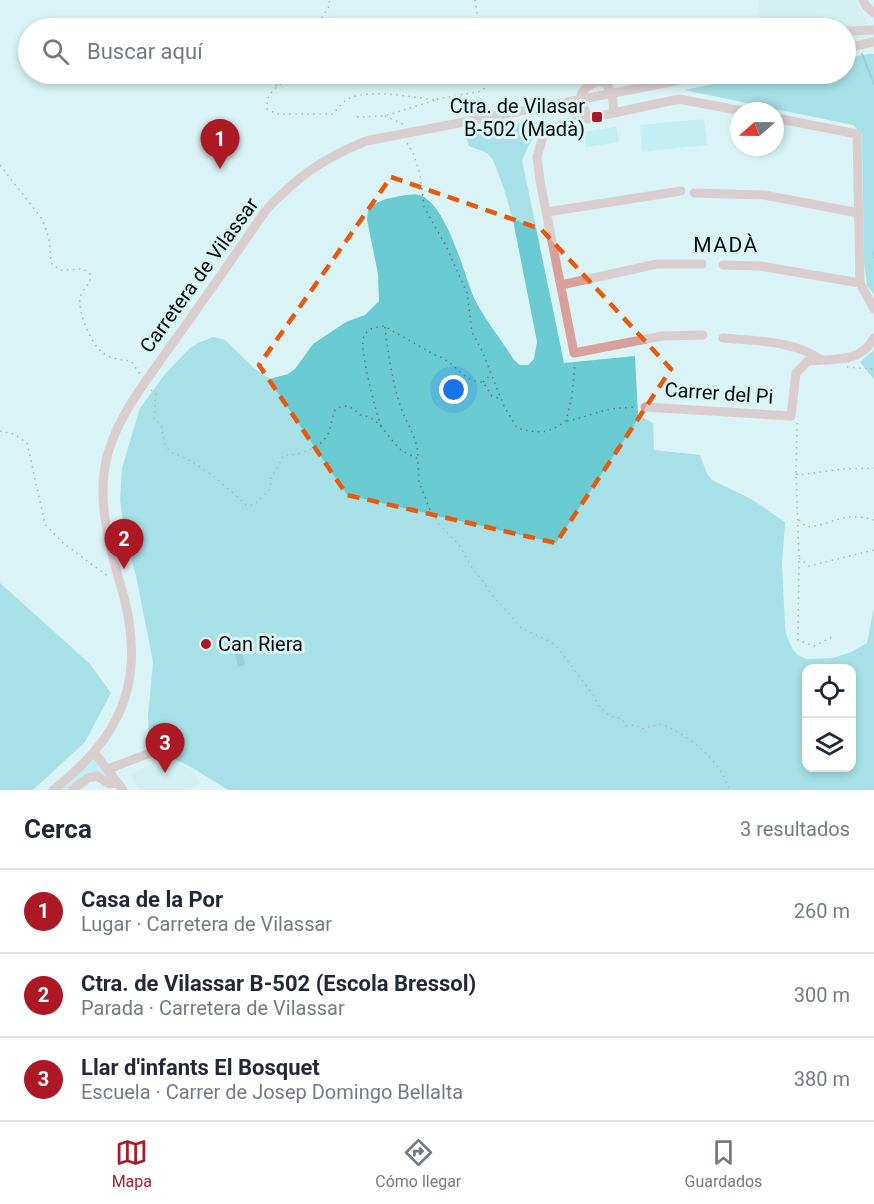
<!DOCTYPE html>
<html lang="es">
<meta charset="utf-8">
<style>
:root{--surface:#fff;--page:#f6f6f7;--text:#1f2937;--muted:#747a83;--line:#e0e1e3;--accent:#ac1824}
body{margin:0;font-family:Roboto,sans-serif;background:var(--page);color:var(--text)}
.controls{position:absolute;right:18px;bottom:18px;display:grid;overflow:hidden;border-radius:12px;box-shadow:0 3px 9px #0003}
.controls button{width:54px;height:54px;display:grid;place-items:center;padding:0;border:0;border-bottom:2px solid var(--line);background:var(--surface);color:var(--text);font:30px sans-serif}
.compass{position:absolute;left:730px;top:102px;width:54px;height:54px;border-radius:50%;background:var(--surface);box-shadow:0 3px 9px #0003;rotate:250deg}
.you{position:absolute;left:454px;top:390px;width:21px;height:21px;margin:-15px;border:4px solid #fff;border-radius:50%;background:#1a73e8;box-shadow:0 0 0 9px #1a73e833}
.badge{display:grid;place-items:center;width:39px;height:39px;border-radius:50%;background:var(--accent);color:#fff;font-size:20px;font-weight:700}
.pin{position:absolute;translate:-50% -50px;filter:drop-shadow(0 2px 3px #0008)}
.pin::after{content:'';position:absolute;top:32px;width:21px;height:18px;background:inherit;clip-path:polygon(0 0,100% 0,50% 100%)}
.list{margin:0;padding:0;list-style:none}
h2{display:flex;justify-content:space-between;align-items:center;height:78px;margin:0;padding:0 24px;font-size:26px}
h2 small{font-size:20px;font-weight:400;color:var(--muted)}
.list li{display:grid;grid-template-columns:39px 1fr auto;gap:18px;align-items:center;box-sizing:border-box;height:84px;padding:0 24px;border-top:2px solid var(--line)}
.list b{display:block;font-size:22px;white-space:nowrap}
.list p{margin:0;font-size:20px;white-space:nowrap;color:var(--muted)}
.list em{font-size:20px;font-style:normal;color:var(--muted)}
.icon{flex:none;width:33px;height:33px;fill:none;stroke:currentColor;stroke-width:2;stroke-linecap:round;stroke-linejoin:round}
.map{position:relative;flex:none;width:874px;height:790px;overflow:hidden}
.search{position:absolute;background:var(--surface);box-shadow:0 3px 9px #0003;left:18px;right:18px;top:18px;height:66px;display:flex;align-items:center;gap:15px;box-sizing:border-box;padding:0 21px;border-radius:33px;color:var(--muted);font-size:22px}
.sheet{height:330px;background:var(--surface)}
nav{display:flex;justify-content:space-around;align-items:center;box-sizing:border-box;height:84px;border-top:2px solid var(--line);background:var(--surface);font-size:16px;color:var(--muted)}
nav a{display:grid;justify-items:center;gap:3px}
nav .on{color:var(--accent)}
.map>svg:first-child{display:block}
.built{fill:#c7eaed}
.green{fill:#a3eaf0}
.forest{fill:#69cad2;fill-rule:evenodd}
.water{fill:#44a8af}
.lines{fill:none;stroke-linecap:round;stroke-linejoin:round}
.stream{stroke:#44a8af;stroke-width:2}
.path{stroke:#677778;stroke-width:1.5;stroke-dasharray:1.5 4.5;stroke-linecap:butt}
.minor{stroke:#d9a09b;stroke-width:9}
.marked{fill:none;stroke:#e8590c;stroke-width:4.5;stroke-dasharray:12 8;stroke-linejoin:round}
.poi-dot{fill:#ac1824;stroke:#daf3f5;stroke-width:2}
.labels{text-anchor:middle;stroke-width:6;stroke-linejoin:round;paint-order:stroke}
.poi-label{font-size:20px;fill:#060d0e;stroke:#daf3f5;text-anchor:end}
.street-label{font-size:20px;fill:#060d0e;stroke:#daf3f5}
.neighbourhood-label{font-size:21px;letter-spacing:1.5px;fill:#060d0e;stroke:#daf3f5}
</style>
<div class="map">
<svg width="874" height="790" viewBox="0 0 874 790">
<rect width="100%" height="100%" fill="#daf3f5"/>
<!-- built -->
<g class="built">
<polygon points="759,0 855,0 874,34 874,38 846,44 846,28 759,28"/>
<polygon points="165,756 194,771 200,783 189,790 139,790 131,775"/>
</g>
<!-- green -->
<g class="green">
<polygon points="704,119 707,145 642,152 640,125"/>
<polygon points="616,127 619,142 586,147 584,132"/>
<polygon points="95,754 118,783 97,776 72,790 55,790"/>
</g>
<!-- forest -->
<g class="forest">
<polygon points="869,54 874,54 874,294 867,286 864,262 862,134 853,125 684,90 764,74 846,74 846,58"/>
<path d="M530,122h10l-18,38 42,203 71,-7 3,59 15,8 1,27 46,5 7,19 5,6 39,19 34,23 -3,43 3,61 1,8 7,16 6,6 8,3 26,-1 18,-6 16,-9 7,-35v182h-646l-32,-20 -47,-24 -1,-30 5,-54 -17,-86 -10,-35 -6,-41 2,-32 18,-60 25,-34 24,-25 9,-6 15,-6 12,3 30,29 15,10 18,-5 7,-5 18,-25 33,-22 19,-7 14,-14 -1,-27 -11,-54 1,-10c8,-9 17,-11 28,-13 7,-2 16,-3 23,-2 27,7 45,79 55,103 11,22 27,41 40,62l6,5h8l6,-6 3,-17 -24,-122 -10,-34 -10,-26 -6,-7 -18,-7 -3,-9 25,-9zM806,668h46v100h-46z"/>
<polygon points="874,350 874,379 860,362"/>
<polygon points="0,583 89,663 111,693 85,742 33,790 0,790"/>
</g>
<!-- water -->
<polygon class="water" points="241,647 245,665 238,667 234,649"/>
<g class="lines">
<!-- stream -->
<g class="stream">
<polyline points="862,54 874,84"/>
<polyline points="874,252 874,258"/>
</g>
<!-- path -->
<g class="path">
<polyline points="475,0 480,28"/>
<polyline points="315,28 330,5 329,0"/>
<path d="M303,74c-17,7 -38,14 -36,35l10,5h56c5,-6 10,-13 17,-16 22,-9 62,-1 86,2l-52,16 -31,1"/>
<polyline points="276,86 287,74"/>
<polyline points="437,99 482,91 486,86 483,74"/>
<polyline points="385,116 405,125"/>
<path d="M407,143l7,12 6,20 4,32 22,39 21,47 5,39 10,19 22,55 13,22c23,6 30,6 49,-7l6,-25 3,-33"/>
<path d="M0,165l42,54 7,19 2,25 9,7 23,-1 7,5v8c-4,5 -9,10 -10,16 -2,15 11,46 23,55 8,6 19,7 28,8l9,13"/>
<path d="M385,327c3,26 7,53 15,78 6,18 18,33 18,52"/>
<polyline points="847,367 874,369"/>
<polyline points="483,382 490,375"/>
<path d="M151,390l5,4 -2,25 7,5 4,20 5,8c30,10 53,32 76,53h8l16,-16 1,-11 13,-23c14,1 37,-7 44,-21 3,-8 4,-16 7,-24 10,-7 17,-4 25,5 19,1 28,23 40,34 5,4 13,7 18,10l1,23 11,28 10,15 19,20 15,26 9,10 11,17 14,14 13,16 30,14 7,6 35,47 6,11 11,10 12,3 4,7 10,-1 5,4 21,-5c25,12 45,26 60,49 3,5 5,11 8,17"/>
<path d="M567,421c11,-2 19,-5 29,-8 12,-5 26,-5 39,-6"/>
<polyline points="797,423 796,474 799,558 798,640 814,646 832,637"/>
<path d="M381,426c-5,-14 -23,-80 -17,-90 4,-8 12,-9 20,-10l53,30c17,4 26,27 46,26l9,14 9,3"/>
<polyline points="0,431 14,434 27,443 45,524 63,543 109,577"/>
<polyline points="796,474 799,475 842,469 874,468"/>
<path d="M799,520l8,7c29,-3 34,-16 67,-7"/>
<polyline points="799,558 809,566 874,550"/>
</g>
<!-- minor -->
<g class="minor">
<polyline points="863,0 866,6 874,13"/>
<polyline points="794,28 810,25 815,28"/>
<polyline points="846,31 874,30"/>
<polyline points="846,48 874,42"/>
<polyline points="775,118 857,134 860,283 874,309"/>
<path d="M589,119c-10,-20 -15,-28 10,-38l7,3 6,9 2,20"/>
<polyline points="694,193 764,195 859,213"/>
<polyline points="547,212 681,191"/>
<polyline points="723,265 760,266 860,283"/>
<polyline points="561,285 657,264 702,264"/>
<polyline points="703,335 662,336 574,353 540,181 537,157 543,136 562,124 679,99 742,111"/>
<path d="M723,338c33,3 70,2 98,22"/>
<path d="M645,407l146,9 5,-43 12,-12c25,-2 53,2 66,-23"/>
<polyline points="94,752 123,790"/>
<polyline points="108,769 153,752"/>
<path d="M53,790c57,-44 88,-93 76,-168 -2,-17 -8,-35 -13,-53 -10,-38 -19,-77 -8,-116 12,-41 40,-74 64,-109 32,-44 63,-89 94,-134 32,-34 56,-51 100,-69l346,-67"/>
<polyline points="72,790 88,778 97,776 109,784 118,783"/>
</g>
</g>
<!-- marked area -->
<path d="M0 0H874V790H0ZM391,177l150,52 130,140 -115,174 -209,-48 -88,-130z" fill="#daf3f5" fill-opacity=".55" fill-rule="evenodd"/>
<path class="marked" d="M391,177l150,52 130,140 -115,174 -209,-48 -88,-130z"/>
<!-- markers -->
<g class="poi-dot">
<rect x="591" y="111" width="12" height="12" rx="3"/>
<circle cx="206" cy="644" r="6"/>
</g>
<g class="labels">
<!-- poi labels -->
<g class="poi-label">
<text x="585" y="113">Ctra. de Vilasar<tspan x="585" dy="23">B-502 (Madà)</tspan></text>
<text x="218" y="651" text-anchor="start">Can Riera</text>
</g>
<!-- street labels -->
<g class="street-label">
<text transform="translate(199 275) rotate(-54)" y="7">Carretera de Vilassar</text>
<text transform="translate(719 393) rotate(4)" y="7">Carrer del Pi</text>
</g>
<!-- neighbourhood labels -->
<g class="neighbourhood-label">
<text x="726" y="252">MADÀ</text>
</g>
</g>
</svg>
<div class="controls">
<button><svg class="icon" aria-label="locate" viewBox="0 0 24 24"><circle cx="12" cy="12" r="6"/><path d="M12 2v4M12 18v4M2 12h4M18 12h4"/></svg></button>
<button><svg class="icon" aria-label="layers" viewBox="0 0 24 24"><path d="M12 4l9 5-9 5-9-5zM3 14l9 5 9-5"/></svg></button>
</div>
<svg class="compass" viewBox="-18 -18 36 36"><path d="M0-13l5 13h-10z" fill="#e53935"/><path d="M0 13l5-13h-10z" fill="#747a83"/></svg>
<div class="you"></div>
<div class="pin badge" style="left:220px;top:169px">1</div>
<div class="pin badge" style="left:124px;top:569px">2</div>
<div class="pin badge" style="left:165px;top:773px">3</div>
<div class="search"><svg class="icon" aria-label="search" viewBox="0 0 24 24"><circle cx="10" cy="10" r="6"/><path d="M15 15l6 6"/></svg>Buscar aquí</div>
</div>
<section class="sheet">
<h2>Cerca<small>3 resultados</small></h2>
<ul class="list">
<li><span class="badge">1</span><div><b>Casa de la Por</b><p>Lugar · Carretera de Vilassar</p></div><em>260 m</em></li>
<li><span class="badge">2</span><div><b>Ctra. de Vilassar B-502 (Escola Bressol)</b><p>Parada · Carretera de Vilassar</p></div><em>300 m</em></li>
<li><span class="badge">3</span><div><b>Llar d'infants El Bosquet</b><p>Escuela · Carrer de Josep Domingo Bellalta</p></div><em>380 m</em></li>
</ul>
</section>
<nav>
<a class="on"><svg class="icon" aria-label="map" viewBox="0 0 24 24"><path d="M3 6l6-2 6 2 6-2v14l-6 2-6-2-6 2zM9 4v14M15 6v14"/></svg>Mapa</a>
<a><svg class="icon" aria-label="directions" viewBox="0 0 24 24"><path d="M12 3l9 9-9 9-9-9zM9 14v-3h6M13 9l2 2-2 2"/></svg>Cómo llegar</a>
<a><svg class="icon" aria-label="saved" viewBox="0 0 24 24"><path d="M7 4h10v16l-5-4-5 4z"/></svg>Guardados</a>
</nav>
